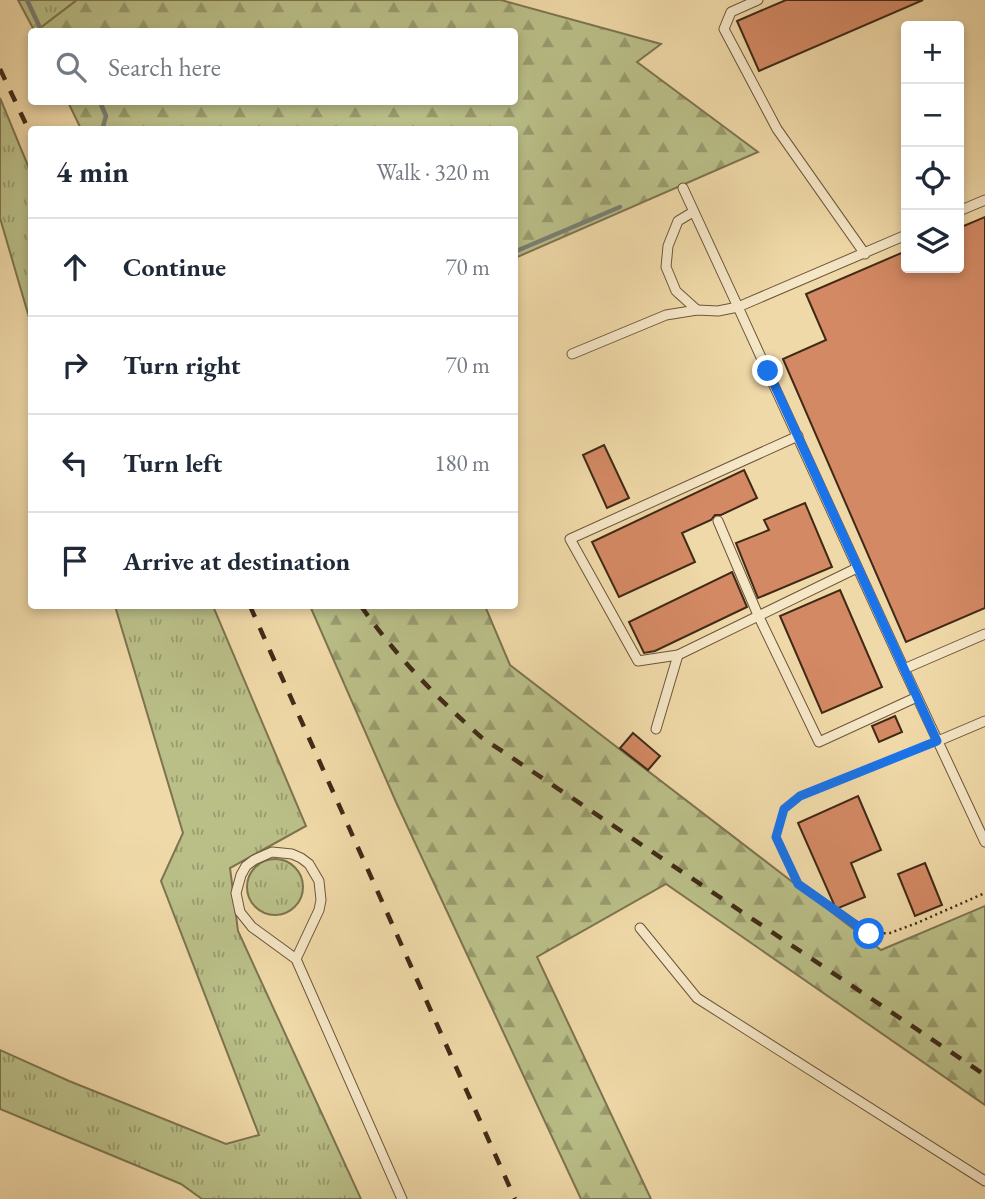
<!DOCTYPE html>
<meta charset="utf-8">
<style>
:root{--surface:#fff;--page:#f6f6f7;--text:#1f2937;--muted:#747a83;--line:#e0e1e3}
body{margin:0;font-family:"EB Garamond",serif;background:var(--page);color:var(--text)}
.controls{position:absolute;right:21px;top:21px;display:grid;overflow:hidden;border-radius:7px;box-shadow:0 4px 10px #0003}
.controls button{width:63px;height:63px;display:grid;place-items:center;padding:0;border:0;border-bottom:2px solid var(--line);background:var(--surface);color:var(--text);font:35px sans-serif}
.stop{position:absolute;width:21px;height:21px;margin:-16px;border:5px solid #1a73e8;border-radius:50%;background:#fff}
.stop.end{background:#1a73e8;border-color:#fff;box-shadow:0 2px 7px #0008}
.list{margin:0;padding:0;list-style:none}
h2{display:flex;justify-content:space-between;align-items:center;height:91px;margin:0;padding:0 28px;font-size:30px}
h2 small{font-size:23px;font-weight:400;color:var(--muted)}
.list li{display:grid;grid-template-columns:46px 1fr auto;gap:21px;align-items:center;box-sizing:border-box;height:98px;padding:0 28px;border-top:2px solid var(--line)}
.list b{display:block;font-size:26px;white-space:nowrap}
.list em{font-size:23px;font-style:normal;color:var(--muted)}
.icon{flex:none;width:38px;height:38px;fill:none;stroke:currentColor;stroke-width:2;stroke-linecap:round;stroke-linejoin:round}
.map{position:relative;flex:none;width:985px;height:1199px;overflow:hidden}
.search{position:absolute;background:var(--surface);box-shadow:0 4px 10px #0003;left:28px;top:28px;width:490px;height:77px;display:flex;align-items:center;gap:18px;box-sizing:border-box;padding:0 24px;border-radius:7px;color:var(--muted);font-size:26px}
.panel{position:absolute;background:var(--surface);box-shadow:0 4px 10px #0003;left:28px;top:126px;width:490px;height:483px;border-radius:7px}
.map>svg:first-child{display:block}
.grass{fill:url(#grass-tufts);stroke:#7d7450;stroke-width:2}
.forest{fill:url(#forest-firs);stroke:#7d7450;stroke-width:2}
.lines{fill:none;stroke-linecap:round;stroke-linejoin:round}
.stream{stroke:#7a7f75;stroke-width:4.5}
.building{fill:#d38964;stroke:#402a17;stroke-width:2}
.service-casing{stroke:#6c563b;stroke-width:11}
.path{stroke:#402a17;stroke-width:2.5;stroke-dasharray:2 3.5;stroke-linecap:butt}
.service{stroke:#f5e6c6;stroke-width:9}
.rail{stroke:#402a17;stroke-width:4.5;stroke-dasharray:12 12;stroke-linecap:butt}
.route{stroke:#1a73e8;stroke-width:9}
</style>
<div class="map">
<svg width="985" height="1199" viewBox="0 0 985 1199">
<defs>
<pattern id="grass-tufts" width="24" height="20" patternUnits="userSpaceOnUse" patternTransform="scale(1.75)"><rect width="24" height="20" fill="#babf88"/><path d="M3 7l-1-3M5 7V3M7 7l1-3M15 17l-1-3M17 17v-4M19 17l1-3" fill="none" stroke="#999b6e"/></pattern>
<pattern id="forest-firs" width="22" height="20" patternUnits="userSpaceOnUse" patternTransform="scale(1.75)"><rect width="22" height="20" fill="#babf88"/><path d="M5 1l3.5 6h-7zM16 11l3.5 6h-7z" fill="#999b6e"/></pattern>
</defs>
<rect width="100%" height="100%" fill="#f0d9a8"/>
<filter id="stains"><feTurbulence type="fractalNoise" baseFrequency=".00286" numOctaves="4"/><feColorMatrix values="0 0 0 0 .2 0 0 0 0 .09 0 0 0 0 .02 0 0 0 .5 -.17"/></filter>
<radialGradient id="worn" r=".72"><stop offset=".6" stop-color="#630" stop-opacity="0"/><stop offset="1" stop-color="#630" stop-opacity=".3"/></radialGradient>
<!-- grass -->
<g class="grass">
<polygon points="18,0 77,0 35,32"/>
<polygon points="0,98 31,173 31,324 0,218"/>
<polygon points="115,606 213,606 306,826 230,868 238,931 361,1199 202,1199 181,1184 0,1109 0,1050 69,1081 226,1144 259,1135 161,881 183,833"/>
<circle cx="275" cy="887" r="28"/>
</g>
<!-- forest -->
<g class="forest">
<polygon points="77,0 501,0 661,44 637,62 758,152 515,258 514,130 81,129 68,102 514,102 514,32 35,32"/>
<polygon points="310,606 485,606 510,665 881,950 985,906 985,1105 666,884 537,957 651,1199 581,1199 396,802"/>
</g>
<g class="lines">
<!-- stream -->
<g class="stream">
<polyline points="27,0 42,32"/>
<polyline points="100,102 106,116 102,130"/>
<polyline points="514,252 620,207"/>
</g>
</g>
<!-- building -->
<g class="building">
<polygon points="786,0 923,0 759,71 737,21"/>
<polygon points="985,217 985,608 906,642 783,359 826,340 806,294 906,251 906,268 959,268 959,228"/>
<polygon points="604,445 629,498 607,508 583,455"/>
<polygon points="744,470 757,498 721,515 715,515 711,520 682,533 695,562 619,597 592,542"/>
<polygon points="805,503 832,567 758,598 736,543 769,530 764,520"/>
<polygon points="732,572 747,607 655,651 644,653 629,622"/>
<polygon points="840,590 882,687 822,713 780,616"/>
<polygon points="895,716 902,732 879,742 872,726"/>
<polygon points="633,733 660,756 648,770 620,748"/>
<polygon points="858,796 881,850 851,863 865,897 836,909 798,823"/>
<polygon points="925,863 942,905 915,916 898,874"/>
</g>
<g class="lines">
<!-- service casing -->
<g class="service-casing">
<g id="service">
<polyline points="758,0 731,12 724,29 777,129 865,254"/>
<polyline points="959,211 985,200"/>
<polyline points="693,212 678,221 668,246 666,267 676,291 697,310"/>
<polyline points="906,235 738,307 904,669 985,634"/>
<polyline points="572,354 666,315 697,310 718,311 738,307 683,188"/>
<polyline points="798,436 570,539 638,661 678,655 857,568"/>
<polyline points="718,521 758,615 819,742 917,697"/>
<polyline points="904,669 985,842"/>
<polyline points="656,729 678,655"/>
<polyline points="938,741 985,721"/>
<polyline points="640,928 697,998 985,1181"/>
<polyline points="296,959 319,910 321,900 319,881 309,864 301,858 292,854 272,852 254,860 246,866 241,875 236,893 240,912 252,927 296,959 402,1199"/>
</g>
</g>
<!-- path -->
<polyline class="path" points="928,745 800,796 784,809 776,837 798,884 869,934 890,933 917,923 985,893"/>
<!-- service -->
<use href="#service" class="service"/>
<!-- rail -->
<g class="rail">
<polyline points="0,69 32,137"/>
<polyline points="250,606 515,1199"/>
<path d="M361,606c34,49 75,91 120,131l504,338"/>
</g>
</g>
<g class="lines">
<!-- route -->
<polyline class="route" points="768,371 937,741 800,796 784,809 776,837 798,884 869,934"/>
</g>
<rect width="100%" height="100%" filter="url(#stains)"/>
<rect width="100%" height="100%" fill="url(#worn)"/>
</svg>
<div class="controls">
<button>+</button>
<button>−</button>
<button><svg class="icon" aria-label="locate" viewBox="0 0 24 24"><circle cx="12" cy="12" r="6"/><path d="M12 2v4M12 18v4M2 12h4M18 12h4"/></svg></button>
<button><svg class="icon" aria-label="layers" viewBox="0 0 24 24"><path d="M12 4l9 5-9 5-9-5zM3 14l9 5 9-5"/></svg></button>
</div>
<div class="stop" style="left:869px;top:934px"></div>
<div class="stop end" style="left:768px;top:371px"></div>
<div class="search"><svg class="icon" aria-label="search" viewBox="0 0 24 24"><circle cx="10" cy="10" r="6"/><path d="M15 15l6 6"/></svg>Search here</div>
<section class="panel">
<h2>4 min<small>Walk · 320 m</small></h2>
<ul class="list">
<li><svg class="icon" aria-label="ahead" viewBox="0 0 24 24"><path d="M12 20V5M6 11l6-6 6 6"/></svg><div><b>Continue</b></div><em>70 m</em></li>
<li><svg class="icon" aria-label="right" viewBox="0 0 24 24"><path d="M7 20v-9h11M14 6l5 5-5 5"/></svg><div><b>Turn right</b></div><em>70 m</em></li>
<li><svg class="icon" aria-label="left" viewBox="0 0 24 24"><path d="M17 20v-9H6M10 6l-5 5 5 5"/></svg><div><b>Turn left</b></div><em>180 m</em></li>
<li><svg class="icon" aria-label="arrive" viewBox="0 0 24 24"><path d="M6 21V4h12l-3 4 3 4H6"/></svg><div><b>Arrive at destination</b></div></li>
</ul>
</section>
</div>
